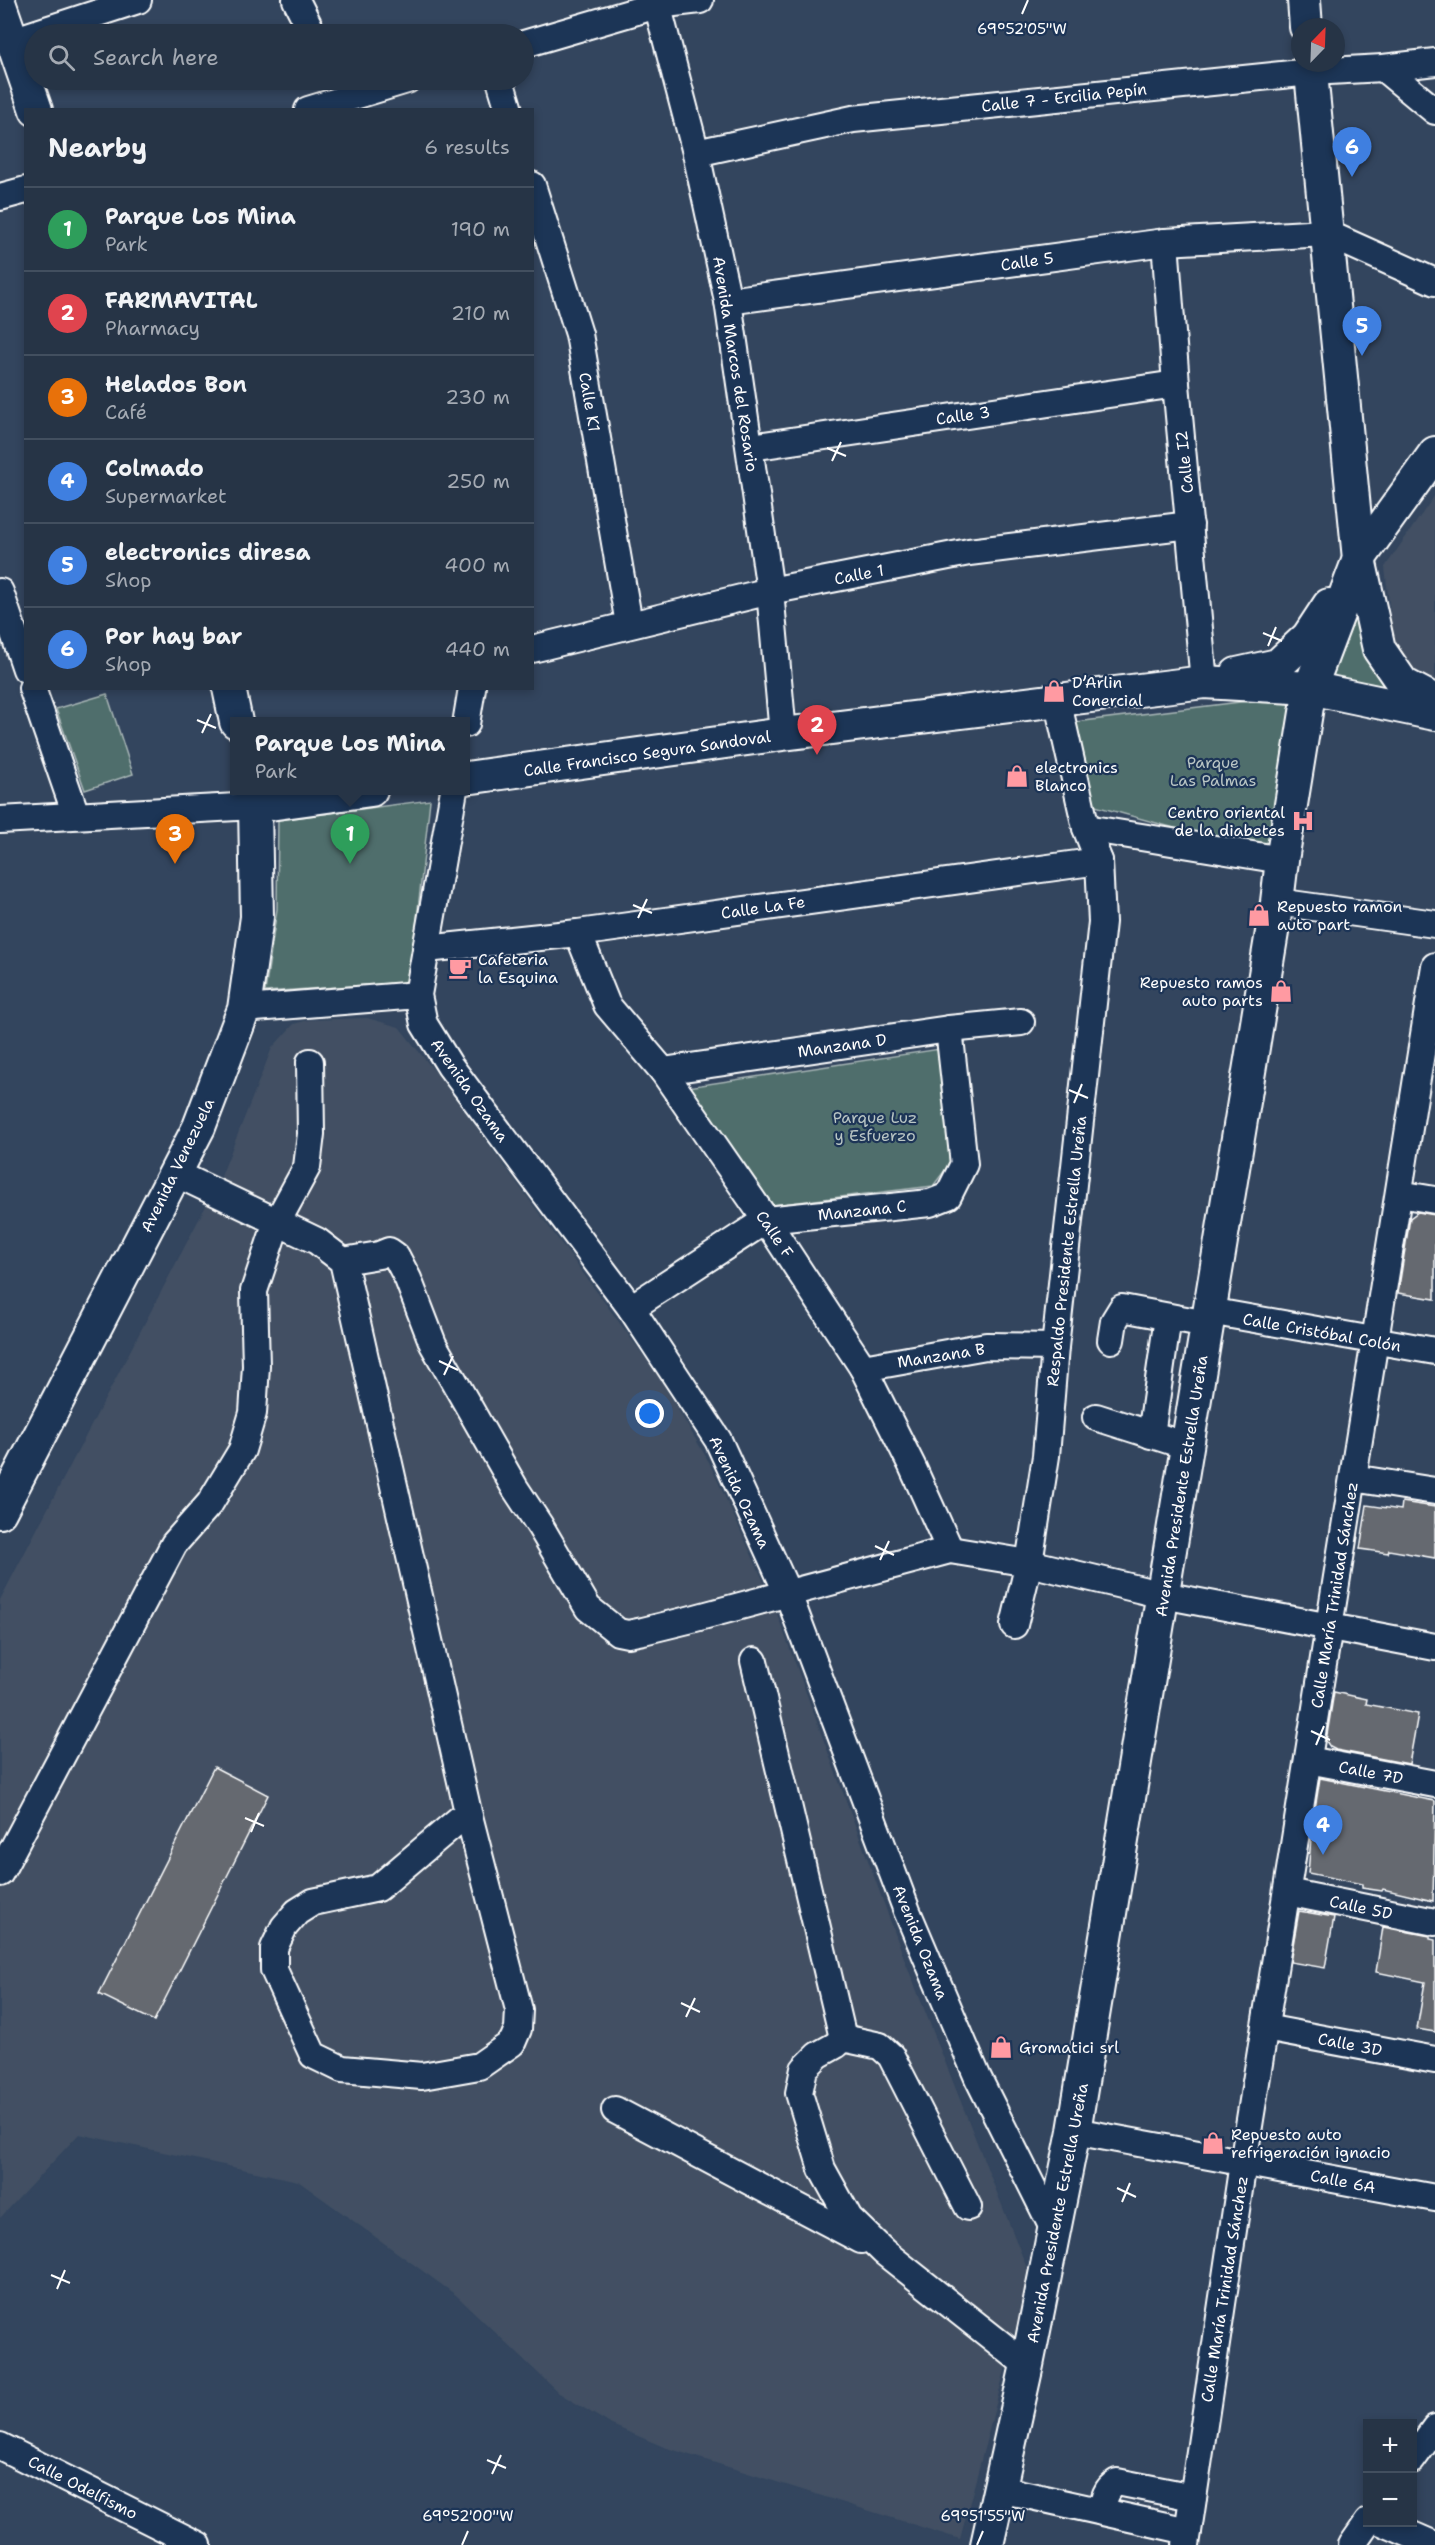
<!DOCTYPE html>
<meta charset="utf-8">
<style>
:root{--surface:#263446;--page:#2e3c4d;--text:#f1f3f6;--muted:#a4aab3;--line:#424f5f;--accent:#ff9aa2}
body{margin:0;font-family:"Shantell Sans",sans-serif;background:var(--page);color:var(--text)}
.controls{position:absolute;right:18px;bottom:18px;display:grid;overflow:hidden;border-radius:0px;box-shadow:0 3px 9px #0003}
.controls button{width:54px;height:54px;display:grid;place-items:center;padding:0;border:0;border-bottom:2px solid var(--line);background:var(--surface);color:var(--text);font:30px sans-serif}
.compass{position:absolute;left:1291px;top:18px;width:54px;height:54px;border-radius:50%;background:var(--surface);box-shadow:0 3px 9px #0003;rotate:23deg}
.you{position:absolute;left:650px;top:1414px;width:21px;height:21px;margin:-15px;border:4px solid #fff;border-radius:50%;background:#1a73e8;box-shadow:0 0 0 9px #1a73e833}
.badge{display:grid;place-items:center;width:39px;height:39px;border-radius:50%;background:var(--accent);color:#fff;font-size:20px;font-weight:700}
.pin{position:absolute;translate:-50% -50px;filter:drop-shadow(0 2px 3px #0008)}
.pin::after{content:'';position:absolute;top:32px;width:21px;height:18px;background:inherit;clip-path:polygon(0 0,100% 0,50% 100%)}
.popup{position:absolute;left:230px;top:717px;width:240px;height:78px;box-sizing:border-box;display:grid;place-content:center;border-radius:0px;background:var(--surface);filter:drop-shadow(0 2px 4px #0005);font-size:20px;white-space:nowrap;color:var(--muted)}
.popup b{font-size:22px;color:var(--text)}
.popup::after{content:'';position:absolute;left:50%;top:100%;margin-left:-12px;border:12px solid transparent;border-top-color:var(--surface)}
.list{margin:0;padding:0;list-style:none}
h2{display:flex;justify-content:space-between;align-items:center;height:78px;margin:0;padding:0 24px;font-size:26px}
h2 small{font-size:20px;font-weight:400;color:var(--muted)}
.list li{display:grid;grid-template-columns:39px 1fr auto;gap:18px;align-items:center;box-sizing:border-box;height:84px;padding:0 24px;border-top:2px solid var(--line)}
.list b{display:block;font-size:22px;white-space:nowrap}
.list p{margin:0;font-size:20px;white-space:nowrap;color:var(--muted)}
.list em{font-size:20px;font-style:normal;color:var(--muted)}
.icon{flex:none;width:33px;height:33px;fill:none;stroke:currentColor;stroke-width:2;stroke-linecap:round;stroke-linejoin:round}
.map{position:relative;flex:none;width:1435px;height:2545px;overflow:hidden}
.search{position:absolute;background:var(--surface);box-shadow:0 3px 9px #0003;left:24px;top:24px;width:510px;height:66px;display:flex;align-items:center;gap:15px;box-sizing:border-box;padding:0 21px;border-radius:33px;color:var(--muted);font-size:22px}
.panel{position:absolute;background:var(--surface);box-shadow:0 3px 9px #0003;left:24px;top:108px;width:510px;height:582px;border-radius:0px}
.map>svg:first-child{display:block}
.built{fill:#425063}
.green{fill:#506e6c;stroke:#a8b6b6;stroke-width:1.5}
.building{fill:#656970;stroke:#fff;stroke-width:1.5}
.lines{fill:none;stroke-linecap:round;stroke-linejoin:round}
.minor-casing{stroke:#fff;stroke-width:30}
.major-casing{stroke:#fff;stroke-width:36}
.minor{stroke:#1d3557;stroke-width:26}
.major{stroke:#1d3557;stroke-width:32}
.ticks{fill:none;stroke:#fff;stroke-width:2}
.labels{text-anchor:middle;stroke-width:4.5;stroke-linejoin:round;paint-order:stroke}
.street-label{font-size:16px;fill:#fff;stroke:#1d3557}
.poi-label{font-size:16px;fill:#fff;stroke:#1d3557;text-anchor:start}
.park-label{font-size:16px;fill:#b9c5c4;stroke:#1d3557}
.ticks-label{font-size:15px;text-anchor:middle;fill:#fff;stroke:#1d3557;stroke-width:4.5;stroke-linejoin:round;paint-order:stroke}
</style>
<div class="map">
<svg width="1435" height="2545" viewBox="0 0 1435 2545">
<rect width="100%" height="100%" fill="#33455e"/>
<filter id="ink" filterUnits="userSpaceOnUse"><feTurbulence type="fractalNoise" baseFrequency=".0167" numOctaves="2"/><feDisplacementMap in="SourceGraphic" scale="12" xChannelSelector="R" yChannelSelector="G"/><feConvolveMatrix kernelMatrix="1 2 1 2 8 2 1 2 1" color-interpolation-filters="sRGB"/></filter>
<g filter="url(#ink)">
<!-- built -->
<g class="built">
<polygon points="1435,495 1435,681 1415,670 1393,641 1385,567"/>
<polygon points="367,1018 399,1027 440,1078 657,1374 709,1462 770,1595 907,1966 1030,2276 960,2539 664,2447 612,2425 559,2393 456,2295 298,2181 79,2134 0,2218 0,1600 220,1179 272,1048 294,1024 308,1020"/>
</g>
<!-- green -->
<g class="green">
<polygon points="1354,606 1392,690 1325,682"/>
<polygon points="107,694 133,774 85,790 56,709"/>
<polygon points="1273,698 1293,700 1268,854 1088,804 1076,722"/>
<polygon points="430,800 410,982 265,992 277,909 278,820"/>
<polygon points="940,1049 952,1161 933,1186 773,1205 688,1087"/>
</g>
<!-- building -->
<g class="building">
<polygon points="1418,1212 1435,1215 1435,1299 1398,1293 1410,1218"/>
<polygon points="1402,1502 1435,1507 1435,1558 1389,1550 1388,1553 1360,1549 1367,1505 1401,1510"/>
<polygon points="1334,1692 1367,1699 1366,1704 1418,1714 1409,1764 1336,1750 1330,1747 1326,1741"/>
<polygon points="214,1767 268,1795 154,2021 99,1994"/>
<polygon points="1320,1778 1435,1801 1433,1901 1383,1889 1382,1891 1362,1888 1362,1884 1308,1873 1312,1828"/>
<polygon points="1299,1911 1334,1917 1325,1968 1290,1962"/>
<polygon points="1383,1927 1430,1936 1430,1939 1435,1940 1435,2032 1417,2029 1425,1982 1376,1972"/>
</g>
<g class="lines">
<!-- minor casing -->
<g class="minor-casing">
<g id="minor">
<polyline points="296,0 313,34"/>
<polyline points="656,0 696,153 728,301 770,591 783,734"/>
<polyline points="12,41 138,0"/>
<polyline points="524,44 657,5 700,0"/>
<polyline points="1383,68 1435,111"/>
<polyline points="500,80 509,110"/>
<polyline points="308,110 407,80"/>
<polyline points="696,153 853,119 1311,72 1383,68 1435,62"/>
<polyline points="532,185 579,334 629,624"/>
<polyline points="0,197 26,190"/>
<polyline points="1165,242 1176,384 1204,682"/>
<polyline points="728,301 1165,242 1326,233 1435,282"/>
<polyline points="751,447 1176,384"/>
<polyline points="0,592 26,669"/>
<polyline points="532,649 770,591 969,552 1190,525"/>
<polyline points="32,688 76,815"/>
<polyline points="466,724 472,688"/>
<polyline points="454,790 418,995 424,1024 450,1066 631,1308 718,1440 788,1594 907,1911 978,2078 1054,2230"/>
<polyline points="0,820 255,806"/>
<polyline points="1086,828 1282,860"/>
<polyline points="1277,902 1435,924"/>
<polyline points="578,933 607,1005 663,1071 766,1220 863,1368 912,1466 950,1550"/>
<polyline points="426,949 578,933 1099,861"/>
<polyline points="244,1009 418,995"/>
<polyline points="663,1071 949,1029 1021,1022"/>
<polyline points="175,1173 317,1241 343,1261 468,1812 519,2010 518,2029 512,2043 479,2066 422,2076 342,2069 313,2055 274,1970 274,1948 284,1927 297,1912 313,1902 378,1888 468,1812"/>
<polyline points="1399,1194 1435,1200"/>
<polyline points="343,1261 379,1255 389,1251 396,1256 408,1279 433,1344 515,1488 540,1526 588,1608 618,1632 628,1634 643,1631 688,1620 950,1550 1029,1563 1163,1595 1435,1647"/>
<polyline points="631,1308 766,1220 930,1203 948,1196 964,1164 949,1029"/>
<polyline points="1209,1311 1435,1351"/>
<polyline points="1111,1340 1114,1321 1122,1308 1207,1324"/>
<polyline points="863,1368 986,1346 1055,1347"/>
<polyline points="1096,1417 1187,1446"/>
<polyline points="1151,1435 1168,1317"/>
<polyline points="1353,1478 1435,1491"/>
<polyline points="1014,1625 1029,1563 1046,1456 1055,1347 1102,922 1099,861 1086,828 1057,699"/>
<polyline points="754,1661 843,2038"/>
<polyline points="1308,1760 1435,1784"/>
<polyline points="0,1873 174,1544 210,1503 242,1450 253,1413 256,1366 254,1291 277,1222 307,1167 311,1134 310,1062"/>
<polyline points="1287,1892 1435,1922"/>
<polyline points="1265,2028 1435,2060"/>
<polyline points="843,2038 836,2045 818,2055 804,2069 799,2093 822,2169 849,2218 884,2252 1027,2365"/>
<polyline points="843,2038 880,2046 891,2056 968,2207"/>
<polyline points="615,2110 861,2240"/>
<polyline points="1074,2131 1435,2198"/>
<polyline points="0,2446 198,2545"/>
<polyline points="1412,2460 1435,2428"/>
<polyline points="1000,2489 1188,2531"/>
<path d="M1102,2512c2,-13 3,-23 15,-30l76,15"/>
<polyline points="1382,2522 1435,2545"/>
<polyline points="1186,2545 1243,2163 1435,966"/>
<polyline points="1352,2545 1368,2522"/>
</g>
</g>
<!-- major casing -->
<g class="major-casing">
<g id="major">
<polyline points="1304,0 1306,27"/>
<polyline points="0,5 36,110"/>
<polyline points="1310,63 1359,559 1379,649 1403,684 1435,701"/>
<polyline points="1237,674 1278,665 1308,637 1329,605"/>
<polyline points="229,688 236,722"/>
<polyline points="466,778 783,734 1204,682 1310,688 1435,714"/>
<polyline points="255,806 371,790"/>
<polyline points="0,1512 199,1127 244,1009 257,917 255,806 252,790"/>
<polyline points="987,2545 1027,2365 1074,2131 1277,902 1282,860 1310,688 1359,559 1435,453"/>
</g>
</g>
<!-- minor -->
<use href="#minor" class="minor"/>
<!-- major -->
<use href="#major" class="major"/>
</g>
</g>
<!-- ticks -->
<path class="ticks" d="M1022,14l6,-14M827,448l19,8M832,461l9,-19M1263,633l19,8M1268,646l8,-19M197,720l19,8M202,733l9,-19M633,905l19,8M638,918l9,-19M1069,1090l19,8M1074,1103l8,-19M439,1361l19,9M444,1375l9,-19M875,1546l19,9M880,1560l9,-19M1311,1731l19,9M1316,1745l8,-19M245,1818l19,8M251,1832l8,-19M681,2003l19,9M686,2017l9,-19M1117,2188l19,9M1122,2202l8,-19M51,2275l19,8M57,2289l8,-19M487,2460l19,8M492,2474l9,-19M462,2545l6,-14M977,2545l6,-14"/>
<!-- icons -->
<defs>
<g id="shop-bare" transform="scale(1.8)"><path d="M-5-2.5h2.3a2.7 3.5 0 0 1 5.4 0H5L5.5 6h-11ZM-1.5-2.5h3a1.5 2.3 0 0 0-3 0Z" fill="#ff9aa2" stroke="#1d3557" stroke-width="2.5" paint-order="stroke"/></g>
<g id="hospital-bare" transform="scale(1.8)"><path d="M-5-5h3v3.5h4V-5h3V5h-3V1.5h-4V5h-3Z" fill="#ff9aa2" stroke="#1d3557" stroke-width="2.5" paint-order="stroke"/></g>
<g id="cafe-bare" transform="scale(1.8)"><path d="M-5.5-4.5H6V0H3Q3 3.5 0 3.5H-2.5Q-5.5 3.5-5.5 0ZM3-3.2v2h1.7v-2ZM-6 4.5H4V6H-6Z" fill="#ff9aa2" stroke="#1d3557" stroke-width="2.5" paint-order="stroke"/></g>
</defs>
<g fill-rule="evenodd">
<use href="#shop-bare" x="1054" y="691"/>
<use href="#shop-bare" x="1017" y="776"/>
<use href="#hospital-bare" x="1303" y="821"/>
<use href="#shop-bare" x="1259" y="915"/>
<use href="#cafe-bare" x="460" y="968"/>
<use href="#shop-bare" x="1281" y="991"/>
<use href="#shop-bare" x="1001" y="2047"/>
<use href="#shop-bare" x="1213" y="2143"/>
</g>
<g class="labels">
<!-- street labels -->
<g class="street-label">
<text transform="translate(1064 97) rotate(-6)" y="6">Calle 7 - Ercilia Pepín</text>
<text transform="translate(1027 261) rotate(-8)" y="6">Calle 5</text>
<text transform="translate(736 364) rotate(81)" y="6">Avenida Marcos del Rosario</text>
<text transform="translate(590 402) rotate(80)" y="6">Calle K1</text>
<text transform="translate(963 415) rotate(-8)" y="6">Calle 3</text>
<text transform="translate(1184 462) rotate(-96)" y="6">Calle I2</text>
<text transform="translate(859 574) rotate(-11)" y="6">Calle 1</text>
<text transform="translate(647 753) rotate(-8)" y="6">Calle Francisco Segura Sandoval</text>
<text transform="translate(763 907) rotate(-8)" y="6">Calle La Fe</text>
<text transform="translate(842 1045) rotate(-8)" y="6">Manzana D</text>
<text transform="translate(470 1090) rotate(55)" y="6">Avenida Ozama</text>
<text transform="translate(177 1165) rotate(-64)" y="6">Avenida Venezuela</text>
<text transform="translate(862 1210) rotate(-6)" y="6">Manzana C</text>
<text transform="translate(775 1234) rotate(56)" y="6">Calle F</text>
<text transform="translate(1066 1251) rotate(-84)" y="6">Respaldo Presidente Estrella Ureña</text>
<text transform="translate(1322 1332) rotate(10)" y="6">Calle Cristóbal Colón</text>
<text transform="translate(941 1355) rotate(-9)" y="6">Manzana B</text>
<text transform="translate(1181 1486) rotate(-81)" y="6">Avenida Presidente Estrella Ureña</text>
<text transform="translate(740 1492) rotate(65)" y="6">Avenida Ozama</text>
<text transform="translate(1334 1595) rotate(-81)" y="6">Calle María Trinidad Sánchez</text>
<text transform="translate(1371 1772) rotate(11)" y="6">Calle 7D</text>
<text transform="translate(1361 1907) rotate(12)" y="6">Calle 5D</text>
<text transform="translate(921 1942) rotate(68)" y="6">Avenida Ozama</text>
<text transform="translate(1350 2044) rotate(11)" y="6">Calle 3D</text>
<text transform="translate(1343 2181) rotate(11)" y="6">Calle 6A</text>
<text transform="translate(1057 2213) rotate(-79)" y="6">Avenida Presidente Estrella Ureña</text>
<text transform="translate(1224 2289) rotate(-81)" y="6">Calle María Trinidad Sánchez</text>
<text transform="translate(83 2487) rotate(27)" y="6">Calle Odelfismo</text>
</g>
<!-- poi labels -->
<g class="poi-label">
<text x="1072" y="688">D’Arlin<tspan x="1072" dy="18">Conercial</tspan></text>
<text x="1035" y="773">electronics<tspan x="1035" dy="18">Blanco</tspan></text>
<text x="1285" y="818" text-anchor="end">Centro oriental<tspan x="1285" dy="18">de la diabetes</tspan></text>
<text x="1277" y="912">Repuesto ramon<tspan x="1277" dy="18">auto part</tspan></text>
<text x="478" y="965">Cafeteria<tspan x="478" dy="18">la Esquina</tspan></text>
<text x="1263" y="988" text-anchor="end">Repuesto ramos<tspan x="1263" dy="18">auto parts</tspan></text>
<text x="1019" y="2053">Gromatici srl</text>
<text x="1231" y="2140">Repuesto auto<tspan x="1231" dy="18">refrigeración ignacio</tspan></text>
</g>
<!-- park labels -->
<g class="park-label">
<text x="1213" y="768">Parque<tspan x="1213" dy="18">Las Palmas</tspan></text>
<text x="875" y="1123">Parque Luz<tspan x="875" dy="18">y Esfuerzo</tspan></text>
</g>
</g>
<g class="ticks-label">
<text x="1022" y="34">69°52'05"W</text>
<text x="468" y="2521">69°52'00"W</text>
<text x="983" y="2521">69°51'55"W</text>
</g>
</svg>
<div class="controls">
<button>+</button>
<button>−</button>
</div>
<svg class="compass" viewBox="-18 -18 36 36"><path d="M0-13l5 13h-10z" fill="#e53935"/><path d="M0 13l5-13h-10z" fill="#a4aab3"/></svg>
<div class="you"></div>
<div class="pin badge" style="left:350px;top:864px;background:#2e9e5b">1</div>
<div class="popup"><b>Parque Los Mina</b>Park</div>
<div class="pin badge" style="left:817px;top:755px;background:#e0444e">2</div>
<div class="pin badge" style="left:175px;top:864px;background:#e8710a">3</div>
<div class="pin badge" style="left:1323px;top:1855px;background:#3f7fe0">4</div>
<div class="pin badge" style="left:1362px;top:356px;background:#3f7fe0">5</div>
<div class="pin badge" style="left:1352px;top:177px;background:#3f7fe0">6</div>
<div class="search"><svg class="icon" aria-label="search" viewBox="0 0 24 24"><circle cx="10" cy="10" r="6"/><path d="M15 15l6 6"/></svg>Search here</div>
<section class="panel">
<h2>Nearby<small>6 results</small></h2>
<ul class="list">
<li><span class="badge" style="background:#2e9e5b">1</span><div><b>Parque Los Mina</b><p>Park</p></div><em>190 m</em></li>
<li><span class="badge" style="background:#e0444e">2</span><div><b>FARMAVITAL</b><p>Pharmacy</p></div><em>210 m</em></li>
<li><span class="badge" style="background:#e8710a">3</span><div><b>Helados Bon</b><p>Café</p></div><em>230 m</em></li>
<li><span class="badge" style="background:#3f7fe0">4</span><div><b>Colmado</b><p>Supermarket</p></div><em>250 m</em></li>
<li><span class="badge" style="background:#3f7fe0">5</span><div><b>electronics diresa</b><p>Shop</p></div><em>400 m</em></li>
<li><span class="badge" style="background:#3f7fe0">6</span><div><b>Por hay bar</b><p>Shop</p></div><em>440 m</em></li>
</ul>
</section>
</div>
